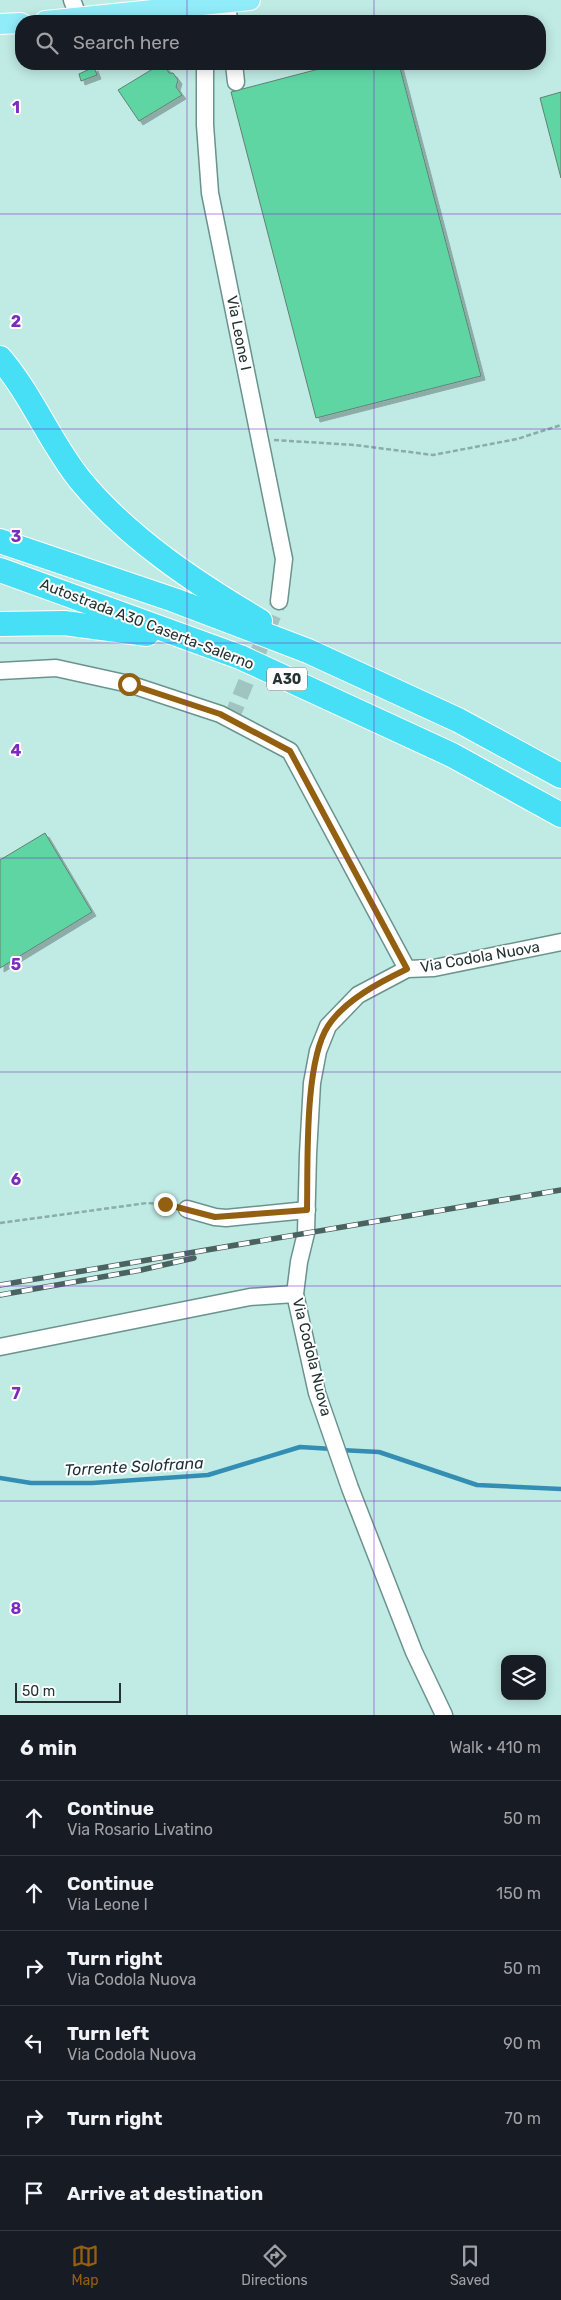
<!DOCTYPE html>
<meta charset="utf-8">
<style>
:root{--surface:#171b24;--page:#242831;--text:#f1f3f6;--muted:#9ea1a6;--line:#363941;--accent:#926010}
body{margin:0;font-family:Rubik,sans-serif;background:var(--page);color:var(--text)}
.controls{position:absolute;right:15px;bottom:15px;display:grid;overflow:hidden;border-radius:10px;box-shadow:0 2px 12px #0003}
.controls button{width:45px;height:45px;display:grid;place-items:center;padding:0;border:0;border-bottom:1px solid var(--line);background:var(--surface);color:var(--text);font:25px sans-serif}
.scale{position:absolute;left:15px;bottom:12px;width:106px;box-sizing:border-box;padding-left:5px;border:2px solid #223331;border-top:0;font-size:14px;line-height:18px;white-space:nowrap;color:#223331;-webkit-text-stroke:4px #fff;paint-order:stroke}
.stop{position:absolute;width:15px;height:15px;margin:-11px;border:4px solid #926010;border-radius:50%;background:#fff}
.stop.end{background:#926010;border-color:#fff;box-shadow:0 1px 5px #0008}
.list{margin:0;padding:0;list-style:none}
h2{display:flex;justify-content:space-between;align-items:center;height:65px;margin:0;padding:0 20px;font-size:21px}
h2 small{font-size:16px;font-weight:400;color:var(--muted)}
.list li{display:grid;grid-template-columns:32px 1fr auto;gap:15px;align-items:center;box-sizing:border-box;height:75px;padding:0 20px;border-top:1px solid var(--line)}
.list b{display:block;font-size:19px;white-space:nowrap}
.list p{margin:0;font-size:16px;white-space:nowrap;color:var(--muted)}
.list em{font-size:16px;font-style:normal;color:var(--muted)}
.icon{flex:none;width:28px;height:28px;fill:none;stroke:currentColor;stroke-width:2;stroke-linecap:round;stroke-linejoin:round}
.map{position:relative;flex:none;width:561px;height:1715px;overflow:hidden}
.search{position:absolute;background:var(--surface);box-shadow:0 2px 12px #0003;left:15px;right:15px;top:15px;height:55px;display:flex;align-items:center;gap:12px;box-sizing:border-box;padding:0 18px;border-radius:20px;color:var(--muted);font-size:19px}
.sheet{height:515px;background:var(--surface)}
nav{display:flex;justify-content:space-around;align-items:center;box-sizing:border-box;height:70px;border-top:1px solid var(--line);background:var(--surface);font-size:14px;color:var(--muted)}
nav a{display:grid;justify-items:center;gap:2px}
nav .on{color:var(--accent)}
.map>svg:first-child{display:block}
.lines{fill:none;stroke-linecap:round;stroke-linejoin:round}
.stream{stroke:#348eb3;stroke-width:4.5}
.building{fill:#5fd5a4;stroke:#618272;filter:url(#shadow)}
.minor-tunnel{stroke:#a0c5c0;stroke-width:16;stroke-dasharray:16 8;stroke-linecap:butt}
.minor-casing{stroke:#6b938e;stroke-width:19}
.major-casing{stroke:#fff;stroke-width:22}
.highway-casing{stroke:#fff;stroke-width:26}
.path{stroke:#8baca8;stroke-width:2.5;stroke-dasharray:5 2.5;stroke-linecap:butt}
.minor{stroke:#fff;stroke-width:16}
.major{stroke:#91ecf9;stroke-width:20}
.highway{stroke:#47dff5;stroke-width:24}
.rail-casing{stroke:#4b6360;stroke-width:5.5}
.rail{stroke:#fff;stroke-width:4;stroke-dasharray:11;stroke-linecap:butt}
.route{stroke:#926010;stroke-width:6}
.grid{fill:none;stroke:#7b2cbf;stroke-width:1;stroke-opacity:0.55}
.labels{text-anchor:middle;stroke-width:4;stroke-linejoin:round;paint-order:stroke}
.shield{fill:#fff;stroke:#64706f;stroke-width:1}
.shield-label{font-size:14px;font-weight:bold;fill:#223331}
.street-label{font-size:15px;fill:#223331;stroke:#fff}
.water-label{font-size:16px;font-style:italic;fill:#1c303b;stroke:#fff}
.grid-label{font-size:16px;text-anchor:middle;font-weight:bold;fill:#7b2cbf;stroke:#fff;stroke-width:4;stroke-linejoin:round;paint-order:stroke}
</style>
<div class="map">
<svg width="561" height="1715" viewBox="0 0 561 1715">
<defs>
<filter id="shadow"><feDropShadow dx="4" dy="4" stdDeviation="0" flood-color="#0004"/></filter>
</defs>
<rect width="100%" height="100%" fill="#c0eae4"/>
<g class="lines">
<!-- stream -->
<g class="stream">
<polyline points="340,1450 379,1452 477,1485 561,1489"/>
<polyline points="0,1478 31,1483 92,1483 208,1475 300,1447 333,1449"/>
</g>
</g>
<!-- building -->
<g class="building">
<polygon points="161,64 164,64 169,73 173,73 178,80 176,87 182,95 139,121 118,90"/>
<polygon points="338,64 399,64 481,376 316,418 231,92"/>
<polygon points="94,67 97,75 81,81 79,74"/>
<polygon points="561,92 561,178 540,98"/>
<polygon points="45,833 92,912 0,968 0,860"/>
</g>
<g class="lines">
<!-- minor-tunnel -->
<polyline class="minor-tunnel" points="231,719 279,601"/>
<!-- minor casing -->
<g class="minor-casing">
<g id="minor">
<polyline points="72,0 79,18"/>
<polyline points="227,2 229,21"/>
<polyline points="212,21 218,3 222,0"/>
<polyline points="205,64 205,125 210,193 284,559 279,601"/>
<polyline points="234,64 236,82"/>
<polyline points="0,671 56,668 129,684 220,714 290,751 407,969"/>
<polyline points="187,1209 215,1217 226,1218 307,1210"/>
<polyline points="0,1347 250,1297 295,1294"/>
<polyline points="444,1715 414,1652 350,1488 317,1393 295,1294 299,1262 306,1233 308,1154 312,1083 318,1051 328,1026 358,995 407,969 434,968 561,942"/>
</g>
</g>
<!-- major casing -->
<g class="major-casing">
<g id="major">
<polyline points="45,21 250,0"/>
<polyline points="0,24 21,23"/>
</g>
</g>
<!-- highway casing -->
<g class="highway-casing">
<g id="highway">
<path d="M0,358c32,37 50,85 81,123 48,58 115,102 179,140"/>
<polyline points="0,541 174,600 308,651 458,720 561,776"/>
<polyline points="0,570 240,657 452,755 561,815"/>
<polyline points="0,624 64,623 147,634"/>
</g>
</g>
<!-- path -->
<g class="path">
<polyline points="274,440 355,445 433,455 517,439 561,425"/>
<polyline points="0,1223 147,1203 173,1205"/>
</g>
<!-- minor -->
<use href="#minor" class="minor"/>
<!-- major -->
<use href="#major" class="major"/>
<!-- highway -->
<use href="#highway" class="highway"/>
<!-- rail casing -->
<g class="rail-casing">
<g id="rail">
<polyline points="0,1285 561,1190"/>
<polyline points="0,1295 141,1270 194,1258"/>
</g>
</g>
<!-- rail -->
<use href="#rail" class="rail"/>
</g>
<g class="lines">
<!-- route -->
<path class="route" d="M129,684l91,30 70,37 117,218c-27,13 -62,31 -79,57 -24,37 -20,139 -21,184l-92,7 -50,-13"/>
</g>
<!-- grid -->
<path class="grid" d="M187,0v21M374,0v21M187,64v1651M374,64v1651M0,214h561M0,429h561M0,643h561M0,858h561M0,1072h561M0,1286h561M0,1501h561"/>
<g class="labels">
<!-- shield labels -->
<rect class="shield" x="267" y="667.5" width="40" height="23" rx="4"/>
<g class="shield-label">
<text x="287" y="684">A30</text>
</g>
<!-- street labels -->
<g class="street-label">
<text transform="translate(239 333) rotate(79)" y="5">Via Leone I</text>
<text transform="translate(147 624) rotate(21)" y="5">Autostrada A30 Caserta-Salerno</text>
<text transform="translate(480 957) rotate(-10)" y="5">Via Codola Nuova</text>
<text transform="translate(312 1357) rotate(76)" y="5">Via Codola Nuova</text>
</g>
<!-- water labels -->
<g class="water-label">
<text transform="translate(134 1466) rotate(-3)" y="6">Torrente Solofrana</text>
</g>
</g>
<g class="grid-label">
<text x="16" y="113">1</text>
<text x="16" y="327">2</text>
<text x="16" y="542">3</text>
<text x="16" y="756">4</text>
<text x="16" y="970">5</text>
<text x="16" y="1185">6</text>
<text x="16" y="1399">7</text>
<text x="16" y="1614">8</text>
</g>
</svg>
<div class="controls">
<button><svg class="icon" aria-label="layers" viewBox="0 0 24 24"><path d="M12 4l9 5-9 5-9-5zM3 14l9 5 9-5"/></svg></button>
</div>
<div class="scale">50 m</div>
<div class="stop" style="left:129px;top:684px"></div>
<div class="stop end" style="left:165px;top:1204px"></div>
<div class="search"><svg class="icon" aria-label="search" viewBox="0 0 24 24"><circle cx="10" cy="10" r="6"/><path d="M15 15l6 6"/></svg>Search here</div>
</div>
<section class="sheet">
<h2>6 min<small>Walk · 410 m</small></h2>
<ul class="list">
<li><svg class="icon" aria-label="ahead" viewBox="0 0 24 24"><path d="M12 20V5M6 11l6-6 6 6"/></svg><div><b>Continue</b><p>Via Rosario Livatino</p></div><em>50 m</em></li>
<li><svg class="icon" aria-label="ahead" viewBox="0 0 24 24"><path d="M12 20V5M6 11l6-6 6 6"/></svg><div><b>Continue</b><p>Via Leone I</p></div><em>150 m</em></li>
<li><svg class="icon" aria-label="right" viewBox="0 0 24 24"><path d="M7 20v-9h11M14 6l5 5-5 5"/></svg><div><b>Turn right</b><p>Via Codola Nuova</p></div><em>50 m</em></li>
<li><svg class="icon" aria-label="left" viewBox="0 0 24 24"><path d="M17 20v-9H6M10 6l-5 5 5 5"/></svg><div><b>Turn left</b><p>Via Codola Nuova</p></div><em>90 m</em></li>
<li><svg class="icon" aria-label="right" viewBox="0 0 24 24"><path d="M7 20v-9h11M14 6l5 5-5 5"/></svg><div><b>Turn right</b></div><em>70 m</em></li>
<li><svg class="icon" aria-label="arrive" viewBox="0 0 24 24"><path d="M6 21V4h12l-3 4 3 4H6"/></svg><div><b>Arrive at destination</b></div></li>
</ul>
</section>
<nav>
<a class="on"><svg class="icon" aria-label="map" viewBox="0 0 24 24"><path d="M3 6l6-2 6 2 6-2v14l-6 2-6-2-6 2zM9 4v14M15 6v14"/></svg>Map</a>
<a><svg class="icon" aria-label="directions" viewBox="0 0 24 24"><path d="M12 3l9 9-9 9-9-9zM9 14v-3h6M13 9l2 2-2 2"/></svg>Directions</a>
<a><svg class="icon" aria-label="saved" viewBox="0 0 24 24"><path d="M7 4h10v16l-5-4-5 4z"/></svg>Saved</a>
</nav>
